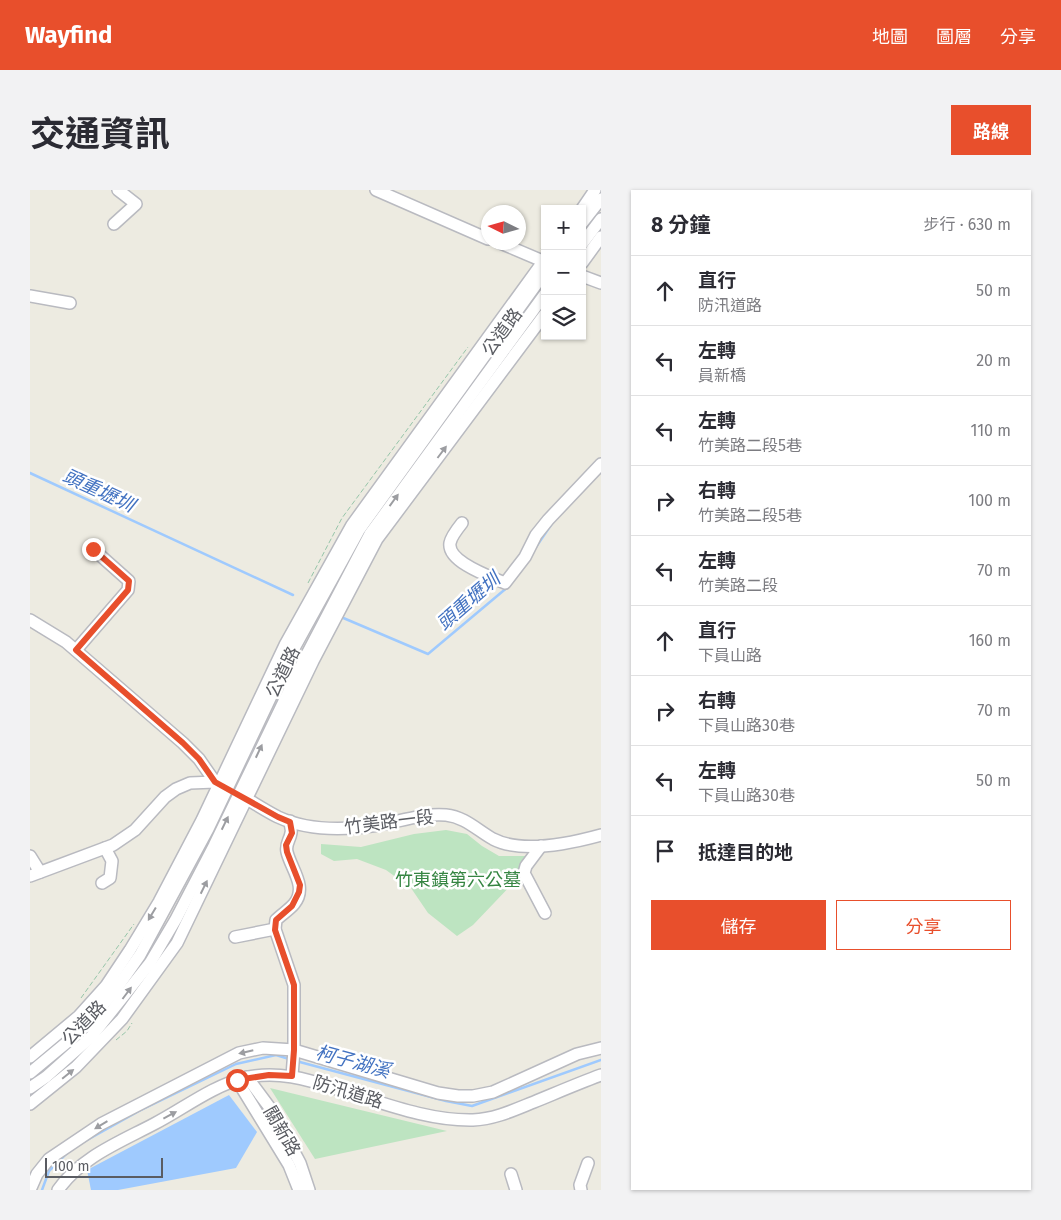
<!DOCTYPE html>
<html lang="zh-TW">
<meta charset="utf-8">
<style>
:root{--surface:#fff;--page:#f2f2f3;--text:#2b2b33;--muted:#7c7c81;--line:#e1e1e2;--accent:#e84f2c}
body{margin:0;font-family:"Fira Sans","Noto Sans TC",sans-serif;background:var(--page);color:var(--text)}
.controls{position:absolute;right:15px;top:15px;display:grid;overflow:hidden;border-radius:0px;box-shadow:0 1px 4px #0004}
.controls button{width:45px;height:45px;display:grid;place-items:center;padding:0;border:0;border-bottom:1px solid var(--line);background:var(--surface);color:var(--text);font:25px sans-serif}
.compass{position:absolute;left:451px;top:15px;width:45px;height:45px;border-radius:50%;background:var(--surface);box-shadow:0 1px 4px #0004;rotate:275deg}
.scale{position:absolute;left:15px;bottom:12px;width:118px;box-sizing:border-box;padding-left:5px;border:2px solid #5a5c62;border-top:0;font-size:14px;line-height:18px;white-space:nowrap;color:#5a5c62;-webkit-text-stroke:4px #fff;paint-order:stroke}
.stop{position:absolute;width:15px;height:15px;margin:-11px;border:4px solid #e84f2c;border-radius:50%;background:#fff}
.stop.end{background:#e84f2c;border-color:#fff;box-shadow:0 1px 5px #0008}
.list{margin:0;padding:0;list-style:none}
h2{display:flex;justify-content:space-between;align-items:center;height:65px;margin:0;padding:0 20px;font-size:21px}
h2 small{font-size:16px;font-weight:400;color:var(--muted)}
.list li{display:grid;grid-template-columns:32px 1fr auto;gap:15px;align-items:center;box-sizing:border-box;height:70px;padding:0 20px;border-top:1px solid var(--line)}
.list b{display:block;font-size:19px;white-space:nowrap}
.list p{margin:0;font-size:16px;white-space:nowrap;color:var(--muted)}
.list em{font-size:16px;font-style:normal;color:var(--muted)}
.actions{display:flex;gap:10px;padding:15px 20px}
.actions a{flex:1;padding:11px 0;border:1px solid var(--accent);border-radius:0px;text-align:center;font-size:18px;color:var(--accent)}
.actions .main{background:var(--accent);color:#fff}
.icon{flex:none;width:28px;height:28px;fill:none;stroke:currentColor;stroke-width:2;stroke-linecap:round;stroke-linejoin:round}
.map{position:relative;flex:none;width:571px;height:1000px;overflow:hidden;border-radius:0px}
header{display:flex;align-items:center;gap:30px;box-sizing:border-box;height:70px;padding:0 25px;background:var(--accent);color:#fff}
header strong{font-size:24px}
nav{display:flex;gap:28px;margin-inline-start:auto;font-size:18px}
.intro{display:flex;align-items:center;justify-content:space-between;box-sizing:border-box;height:120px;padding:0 30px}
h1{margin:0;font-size:35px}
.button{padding:12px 22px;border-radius:0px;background:var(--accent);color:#fff;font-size:18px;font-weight:700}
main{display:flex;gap:30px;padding:0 30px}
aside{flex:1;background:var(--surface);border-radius:0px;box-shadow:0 1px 4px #0004}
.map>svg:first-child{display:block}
.green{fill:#bde4c1}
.water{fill:#9fcafe}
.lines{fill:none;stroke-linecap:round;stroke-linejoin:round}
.stream{stroke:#9fcafe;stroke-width:2.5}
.minor-casing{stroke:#b9bac0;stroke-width:14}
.path{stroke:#96c5a9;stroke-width:1;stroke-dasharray:5 2.5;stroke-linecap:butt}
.minor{stroke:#fff;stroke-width:11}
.oneway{fill:#9c9da1}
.route{stroke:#e84f2c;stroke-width:6}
.labels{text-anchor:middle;stroke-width:5;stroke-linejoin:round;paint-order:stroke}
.street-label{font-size:18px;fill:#5a5c62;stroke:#fff}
.park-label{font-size:18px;fill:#358542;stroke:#fff}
.water-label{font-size:19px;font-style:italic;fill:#4272c1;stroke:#fff}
</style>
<header>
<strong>Wayfind</strong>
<nav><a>地圖</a><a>圖層</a><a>分享</a></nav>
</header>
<div class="intro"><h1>交通資訊</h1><a class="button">路線</a></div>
<main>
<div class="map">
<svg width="571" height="1000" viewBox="0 0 571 1000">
<rect width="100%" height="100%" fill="#edebe1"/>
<!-- green -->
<g class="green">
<polygon points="416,640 437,644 452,656 469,666 503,666 503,678 485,691 443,735 427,746 398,723 381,698 356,680 327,669 304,671 291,664 291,654 331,657 384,644"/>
<polygon points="240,898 417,941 285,969"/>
</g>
<!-- water -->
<polygon class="water" points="199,905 227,942 206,978 88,1000 61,1000 57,980"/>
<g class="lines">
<!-- stream -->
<g class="stream">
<polyline points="0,283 263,405"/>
<polyline points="506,357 523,332"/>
<polyline points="311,427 398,464 479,396"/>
<polyline points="266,871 416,911 442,916 571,870"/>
<polyline points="50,954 109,921 206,874 246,865 259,869"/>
<polyline points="12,1000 19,981 37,963"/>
</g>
<!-- minor casing -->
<g class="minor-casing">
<g id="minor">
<polyline points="346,0 458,49"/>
<polyline points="552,19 565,0"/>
<polyline points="552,33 571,9"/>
<polyline points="84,34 106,14 88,0"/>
<polyline points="468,52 515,72"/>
<polyline points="552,54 571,29"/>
<polyline points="552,73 571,47"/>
<polyline points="552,86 571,93"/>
<polyline points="0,106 40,113"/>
<path d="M432,333c-4,5 -11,14 -12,20 -3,19 41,34 55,40l20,-26 11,-22 12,-15 53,-56"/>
<polyline points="0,430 36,452 153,553 169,569 185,592"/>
<polyline points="46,460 98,400 99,391 63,359"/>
<path d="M212,606c12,7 24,15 36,21 30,14 69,13 101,8 22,-4 45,-12 67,-10 19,2 31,15 47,24 29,15 79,4 108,-4"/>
<path d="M260,631c0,4 2,9 1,12 -1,7 -6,11 -4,19 4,17 21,35 7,52 -5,6 -12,10 -18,16l-1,9 19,56v65l-2,26"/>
<polyline points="511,656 496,676 494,683 515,723"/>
<polyline points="0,666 10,682"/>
<polyline points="0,686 83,655 105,640 135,607 146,599 160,593 185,592 193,597"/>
<polyline points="72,693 80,688 82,671 75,658"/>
<polyline points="205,747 245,739"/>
<polyline points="0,867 49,826 76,796 100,760 129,712 172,630 255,455 322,335 515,69"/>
<polyline points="0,883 47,844 84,802 110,765 178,639 263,460 329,340 515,82"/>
<polyline points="217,887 243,922 270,973 279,1000"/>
<polyline points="207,890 259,975 269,1000"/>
<polyline points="0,898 16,887 61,847 120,773 146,729 184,656 276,466 340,344 515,104"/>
<polyline points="0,914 46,877 92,829 147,753 283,471 347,349 515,124"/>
<polyline points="481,984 486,1000"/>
<polyline points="0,1000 7,984 19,969 71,934 209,863 233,858 264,860 408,903 428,906 443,906 463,902 547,864 571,858"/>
<path d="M28,1000c23,-33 62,-48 96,-66 29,-15 58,-38 90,-46 32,-8 63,1 93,11 44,13 90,32 136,31 22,-1 41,-10 61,-18 22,-9 45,-19 67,-27"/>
<polyline points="551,1000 550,995 558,973"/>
</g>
</g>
<!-- path -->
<g class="path">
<polyline points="511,59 515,54"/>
<polyline points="278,393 312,328 438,157"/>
<polyline points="51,808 104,734"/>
<polyline points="86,850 97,841 102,833"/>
</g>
<!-- minor -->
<use href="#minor" class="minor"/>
</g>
<!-- one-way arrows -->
<defs><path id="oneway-solid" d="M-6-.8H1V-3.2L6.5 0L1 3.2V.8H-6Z" transform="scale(1.25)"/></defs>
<g class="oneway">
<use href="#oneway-solid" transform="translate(412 262) rotate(-53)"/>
<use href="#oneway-solid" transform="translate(364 310) rotate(-54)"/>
<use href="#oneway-solid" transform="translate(229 561) rotate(-65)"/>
<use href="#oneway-solid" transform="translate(195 633) rotate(-64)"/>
<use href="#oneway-solid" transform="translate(174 697) rotate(-64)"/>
<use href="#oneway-solid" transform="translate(122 724) rotate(121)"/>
<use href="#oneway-solid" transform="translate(97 803) rotate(-53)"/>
<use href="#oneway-solid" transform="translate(216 862) rotate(167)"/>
<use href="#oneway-solid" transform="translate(38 884) rotate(-39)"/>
<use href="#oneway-solid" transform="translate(140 925) rotate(-28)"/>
<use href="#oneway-solid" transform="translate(71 935) rotate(149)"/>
</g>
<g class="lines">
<!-- route -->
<polyline class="route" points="63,359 99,391 98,400 46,460 153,553 169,569 185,592 248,627 260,632 262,643 256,655 257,662 270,695 269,702 262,716 246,730 245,740 264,795 264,860 262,886 239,885 207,890"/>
</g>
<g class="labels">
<!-- street labels -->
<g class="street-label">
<text transform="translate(472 142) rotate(-54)" y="6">公道路</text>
<text transform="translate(253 482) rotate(-64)" y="6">公道路</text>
<text transform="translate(359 632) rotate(-7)" y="6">竹美路一段</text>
<text transform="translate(54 833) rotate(-46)" y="6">公道路</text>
<text transform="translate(318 902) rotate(17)" y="6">防汛道路</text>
<text transform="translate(252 941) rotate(60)" y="6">關新路</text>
</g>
<!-- park labels -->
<g class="park-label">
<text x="428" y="696">竹東鎮第六公墓</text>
</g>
<!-- water labels -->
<g class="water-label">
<text transform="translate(69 300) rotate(25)" y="7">頭重壢圳</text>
<text transform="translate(438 411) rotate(-41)" y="7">頭重壢圳</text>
<text transform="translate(323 871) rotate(15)" y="7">柯子湖溪</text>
</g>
</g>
</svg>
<div class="controls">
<button>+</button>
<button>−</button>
<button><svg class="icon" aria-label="layers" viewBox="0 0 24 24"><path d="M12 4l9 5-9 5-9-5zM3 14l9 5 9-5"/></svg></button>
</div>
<svg class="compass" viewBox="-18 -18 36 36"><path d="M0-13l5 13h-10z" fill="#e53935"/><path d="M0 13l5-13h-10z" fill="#7c7c81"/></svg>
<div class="scale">100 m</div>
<div class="stop" style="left:207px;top:890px"></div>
<div class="stop end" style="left:63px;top:359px"></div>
</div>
<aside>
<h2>8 分鐘<small>步行 · 630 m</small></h2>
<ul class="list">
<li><svg class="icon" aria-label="ahead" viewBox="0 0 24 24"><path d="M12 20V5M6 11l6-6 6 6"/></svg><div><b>直行</b><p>防汛道路</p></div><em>50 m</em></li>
<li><svg class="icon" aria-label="left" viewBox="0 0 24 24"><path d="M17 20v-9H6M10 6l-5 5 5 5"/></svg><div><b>左轉</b><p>員新橋</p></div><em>20 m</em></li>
<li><svg class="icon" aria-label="left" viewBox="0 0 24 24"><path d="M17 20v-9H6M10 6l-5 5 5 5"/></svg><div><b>左轉</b><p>竹美路二段5巷</p></div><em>110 m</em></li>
<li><svg class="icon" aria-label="right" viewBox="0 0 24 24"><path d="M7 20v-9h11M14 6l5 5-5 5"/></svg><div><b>右轉</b><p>竹美路二段5巷</p></div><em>100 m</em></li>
<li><svg class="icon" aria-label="left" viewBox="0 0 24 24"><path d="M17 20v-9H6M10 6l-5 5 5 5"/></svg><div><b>左轉</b><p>竹美路二段</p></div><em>70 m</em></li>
<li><svg class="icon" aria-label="ahead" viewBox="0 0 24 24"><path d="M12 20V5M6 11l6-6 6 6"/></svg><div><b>直行</b><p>下員山路</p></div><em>160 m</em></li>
<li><svg class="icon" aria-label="right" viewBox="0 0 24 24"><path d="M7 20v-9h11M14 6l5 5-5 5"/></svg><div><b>右轉</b><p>下員山路30巷</p></div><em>70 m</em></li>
<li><svg class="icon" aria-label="left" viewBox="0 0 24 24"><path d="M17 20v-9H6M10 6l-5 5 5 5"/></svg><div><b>左轉</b><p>下員山路30巷</p></div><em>50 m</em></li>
<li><svg class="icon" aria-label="arrive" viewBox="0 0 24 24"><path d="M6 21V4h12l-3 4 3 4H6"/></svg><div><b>抵達目的地</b></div></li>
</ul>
<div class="actions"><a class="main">儲存</a><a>分享</a></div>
</aside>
</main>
